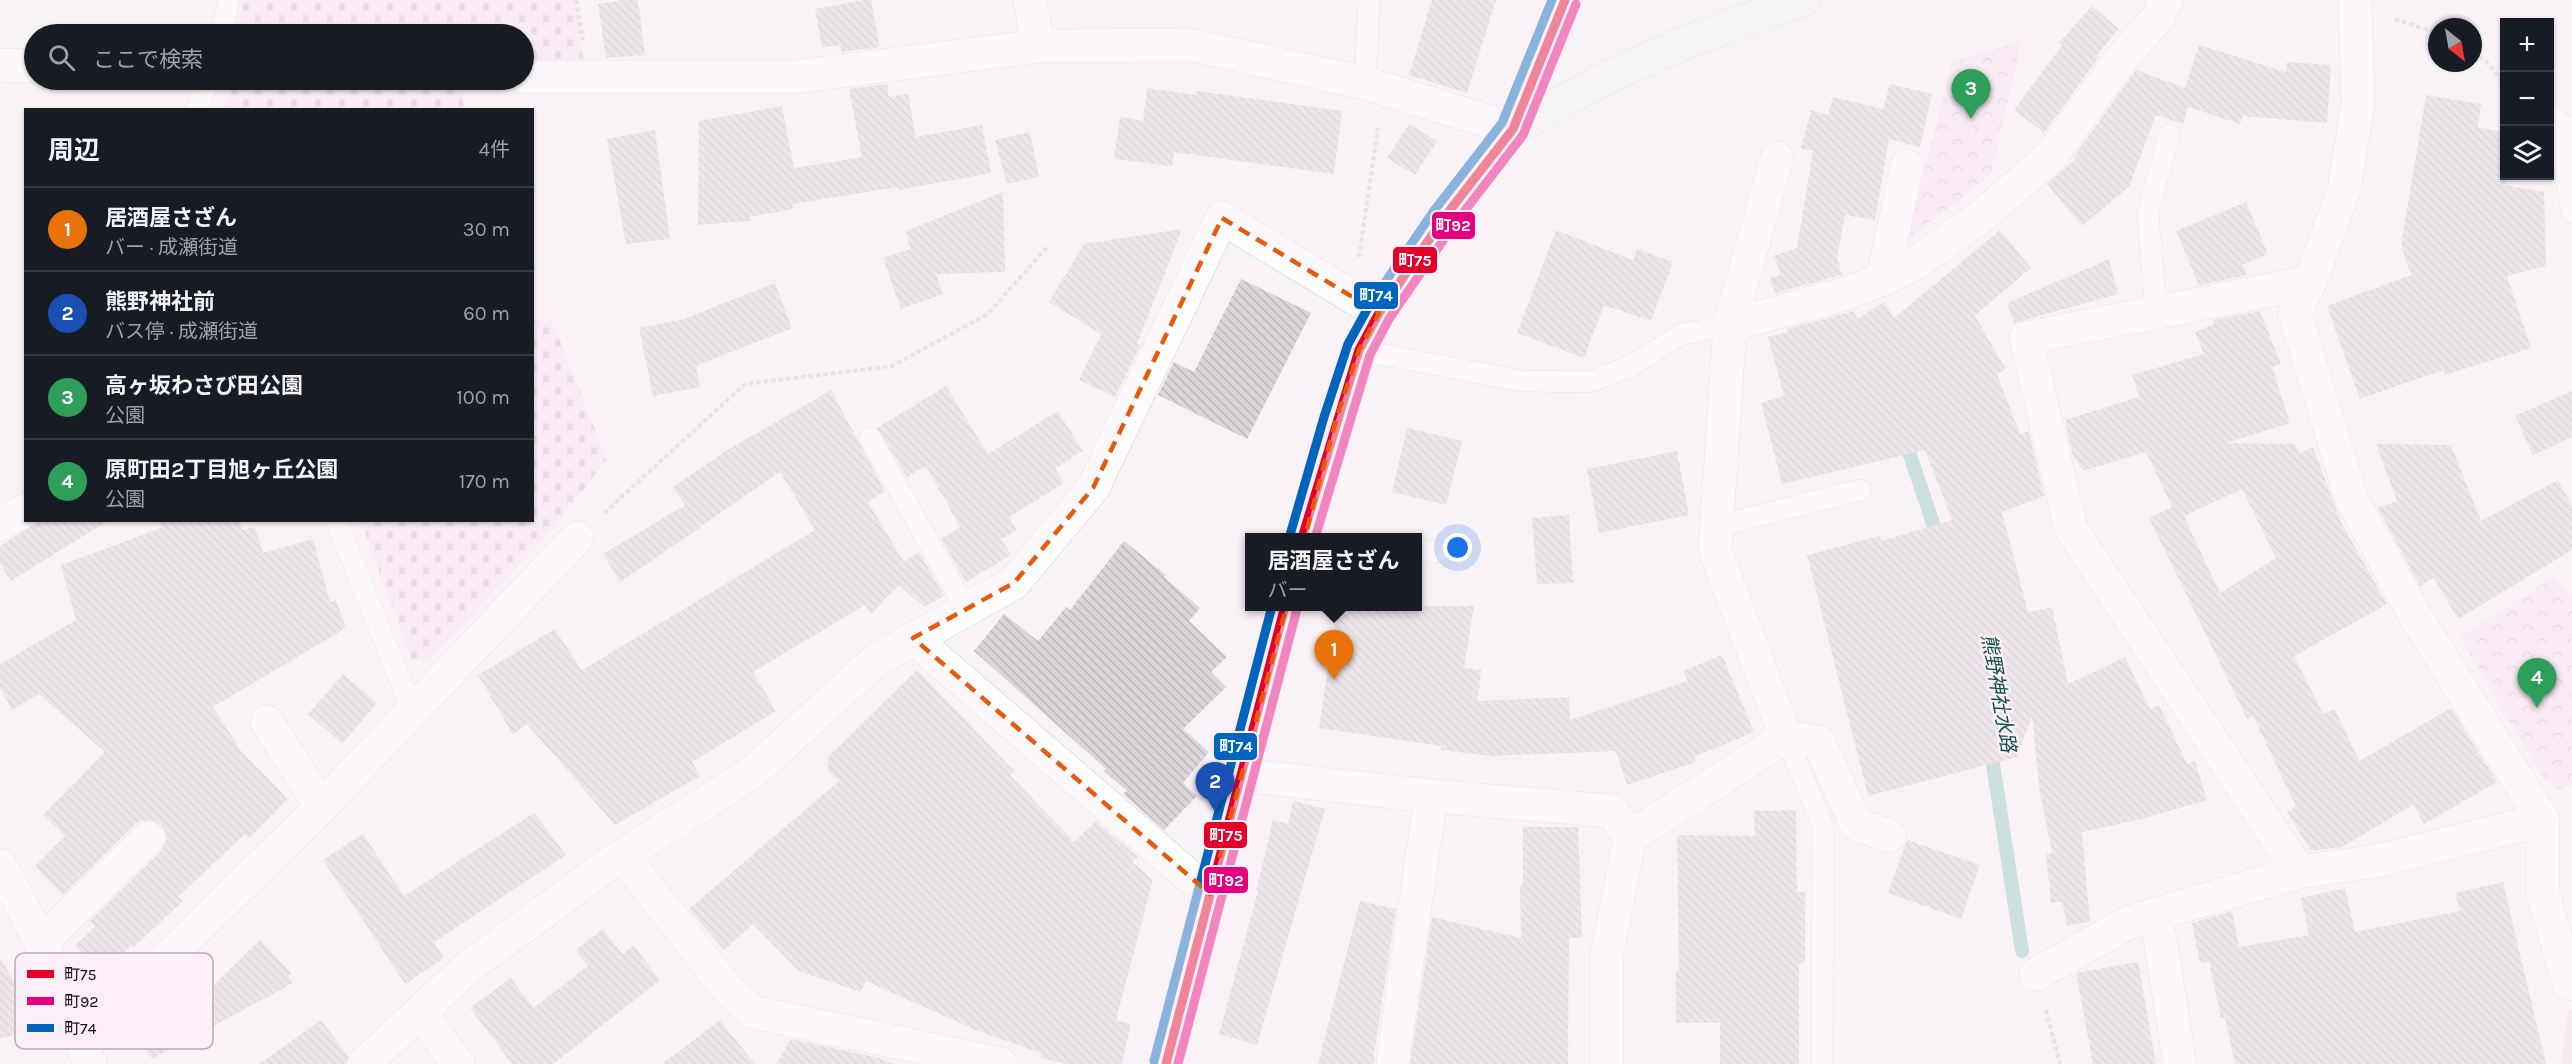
<!DOCTYPE html>
<html lang="ja">
<meta charset="utf-8">
<style>
:root{--surface:#171b24;--page:#20242c;--text:#f1f3f6;--muted:#9ea1a6;--line:#363941;--accent:#b2b0b3}
body{margin:0;font-family:Karla,"Noto Sans JP",sans-serif;background:var(--page);color:var(--text)}
.controls{position:absolute;right:18px;top:18px;display:grid;overflow:hidden;border-radius:0px;box-shadow:0 2px 4px #0004}
.controls button{width:54px;height:54px;display:grid;place-items:center;padding:0;border:0;border-bottom:2px solid var(--line);background:var(--surface);color:var(--text);font:30px sans-serif}
.compass{position:absolute;left:2428px;top:18px;width:54px;height:54px;border-radius:50%;background:var(--surface);box-shadow:0 2px 4px #0004;rotate:149deg}
.you{position:absolute;left:1458px;top:548px;width:21px;height:21px;margin:-15px;border:4px solid #fff;border-radius:50%;background:#1a73e8;box-shadow:0 0 0 9px #1a73e833}
.badge{display:grid;place-items:center;width:39px;height:39px;border-radius:50%;background:var(--accent);color:#fff;font-size:20px;font-weight:700}
.pin{position:absolute;translate:-50% -50px;filter:drop-shadow(0 2px 3px #0008)}
.pin::after{content:'';position:absolute;top:32px;width:21px;height:18px;background:inherit;clip-path:polygon(0 0,100% 0,50% 100%)}
.popup{position:absolute;left:1245px;top:533px;width:177px;height:78px;box-sizing:border-box;display:grid;place-content:center;border-radius:0px;background:var(--surface);filter:drop-shadow(0 2px 4px #0005);font-size:20px;white-space:nowrap;color:var(--muted)}
.popup b{font-size:22px;color:var(--text)}
.popup::after{content:'';position:absolute;left:50%;top:100%;margin-left:-12px;border:12px solid transparent;border-top-color:var(--surface)}
.list{margin:0;padding:0;list-style:none}
h2{display:flex;justify-content:space-between;align-items:center;height:78px;margin:0;padding:0 24px;font-size:26px}
h2 small{font-size:20px;font-weight:400;color:var(--muted)}
.list li{display:grid;grid-template-columns:39px 1fr auto;gap:18px;align-items:center;box-sizing:border-box;height:84px;padding:0 24px;border-top:2px solid var(--line)}
.list b{display:block;font-size:22px;white-space:nowrap}
.list p{margin:0;font-size:20px;white-space:nowrap;color:var(--muted)}
.list em{font-size:20px;font-style:normal;color:var(--muted)}
.icon{flex:none;width:33px;height:33px;fill:none;stroke:currentColor;stroke-width:2;stroke-linecap:round;stroke-linejoin:round}
.map{position:relative;flex:none;width:2572px;height:1064px;overflow:hidden}
.search{position:absolute;background:var(--surface);box-shadow:0 2px 4px #0004;left:24px;top:24px;width:510px;height:66px;display:flex;align-items:center;gap:15px;box-sizing:border-box;padding:0 21px;border-radius:33px;color:var(--muted);font-size:22px}
.panel{position:absolute;background:var(--surface);box-shadow:0 2px 4px #0004;left:24px;top:108px;width:510px;height:414px;border-radius:0px}
.map>svg:first-child{display:block}
.built{fill:#f0e2eb}
.cemetery{fill:url(#cemetery-stones)}
.park{fill:url(#park-crowns)}
.lines{fill:none;stroke-linecap:round;stroke-linejoin:round}
.stream{stroke:#96cbbe;stroke-width:14}
.building{fill:url(#building-back-hatch);fill-rule:evenodd}
.service-casing{stroke:#d3cdd0;stroke-width:22}
.minor-casing{stroke:#d3cdd0;stroke-width:34}
.tertiary-casing{stroke:#d3cdd0;stroke-width:34}
.secondary-casing{stroke:#d3cdd0;stroke-width:34}
.path{stroke:#d2d0d1;stroke-width:4;stroke-dasharray:4.5 3;stroke-linecap:butt}
.service{stroke:#fefdfe;stroke-width:21}
.minor{stroke:#fefdfe;stroke-width:33}
.tertiary{stroke:#fefdfe;stroke-width:33}
.secondary{stroke:#f3f5f5;stroke-width:33}
.bus-1-casing{stroke:#fceff7;stroke-width:14}
.bus-2-casing{stroke:#fceff7;stroke-width:14}
.bus-3-casing{stroke:#fceff7;stroke-width:14}
.bus-1{stroke:#e4002b;stroke-width:9}
.bus-2{stroke:#e5007d;stroke-width:9}
.bus-3{stroke:#0065bd;stroke-width:9}
.marked{fill:none;stroke:#e8590c;stroke-width:4.5;stroke-dasharray:12 8;stroke-linejoin:round}
.labels{text-anchor:middle;stroke-width:5;stroke-linejoin:round;paint-order:stroke}
.water-label{font-size:20px;font-style:italic;fill:#0e5244;stroke:#fceff7}
.key{fill:#fceff7;stroke:#b6acb3;stroke-width:1.5}
.key-label{font-size:16px;fill:#141013}
.line-badge{stroke:#fceff7;stroke-width:2}
.badge-label{font-size:16px;text-anchor:middle;font-weight:bold;fill:#fff}
</style>
<div class="map">
<svg width="2572" height="1064" viewBox="0 0 2572 1064">
<defs>
<pattern id="cemetery-stones" width="16" height="16" patternUnits="userSpaceOnUse" patternTransform="scale(1.5)"><rect width="16" height="16" fill="#fbe4f3"/><path d="M2 7V4a2 2 0 0 1 4 0v3zM10 15v-3a2 2 0 0 1 4 0v3z" fill="#d6c3cf"/></pattern>
<pattern id="park-crowns" width="20" height="18" patternUnits="userSpaceOnUse" patternTransform="scale(1.5)"><rect width="20" height="18" fill="#fbe4f3"/><path d="M2 6a3 3 0 1 1 6 0M12 15a3 3 0 1 1 6 0" fill="none" stroke="#d6c3cf"/></pattern>
<pattern id="building-back-hatch" width="6" height="6" patternUnits="userSpaceOnUse" patternTransform="scale(1.5)"><rect width="6" height="6" fill="#dcd6da"/><path d="M-1 5l2 2M0 0l6 6M5-1l2 2" fill="none" stroke="#bcb7ba"/></pattern>
</defs>
<rect width="100%" height="100%" fill="#f9f2f6"/>
<!-- built -->
<polygon class="built" points="2572,1010 2572,1064 2561,1064 2568,1011"/>
<!-- cemetery -->
<g class="cemetery">
<polygon points="243,0 575,0 584,64 524,66 524,34 239,34 237,29"/>
<polygon points="236,80 460,80 464,109 223,109"/>
<polygon points="551,318 607,459 554,528 428,661 412,661 361,521 532,520 533,321"/>
</g>
<!-- park -->
<g class="park">
<polygon points="2022,41 1990,176 1907,240 1952,62"/>
<polygon points="2553,578 2572,597 2572,785 2560,790 2543,778 2460,637"/>
</g>
<g class="lines">
<!-- stream -->
<g class="stream">
<polyline points="1908,449 1939,541"/>
<polyline points="1990,745 2022,951"/>
</g>
</g>
<!-- building -->
<g class="building">
<polygon points="623,0 638,0 645,55 606,58 598,4"/>
<polygon points="863,0 871,0 880,47 842,52 840,45 822,48 815,9"/>
<polygon points="1432,0 1496,0 1467,93 1409,75"/>
<polygon points="2092,6 2119,29 2096,56 2099,57 2044,133 2014,110 2062,45 2059,43"/>
<polygon points="2199,45 2286,72 2287,62 2331,65 2327,123 2243,116 2240,124 2188,107 2183,124 2156,115 2129,187 2082,226 2047,184 2077,158 2074,156 2136,70 2185,88"/>
<polygon points="887,84 889,97 908,94 916,137 982,125 991,173 899,190 898,187 792,204 793,209 749,217 751,221 698,225 699,121 782,106 794,168 862,157 849,89"/>
<polygon points="1890,84 1932,94 1920,147 1889,139 1875,220 1845,215 1837,258 1842,275 1775,293 1770,278 1781,275 1774,256 1797,248 1813,151 1801,148 1811,110 1828,115 1833,97 1883,109"/>
<polygon points="1147,88 1197,95 1197,91 1342,111 1334,174 1174,152 1172,166 1114,159 1120,117 1143,121"/>
<polygon points="2426,95 2481,104 2478,127 2505,133 2505,185 2544,192 2546,266 2507,276 2531,348 2445,375 2443,370 2360,399 2327,306 2411,275 2401,245"/>
<polygon points="1409,124 1437,141 1415,175 1387,158"/>
<polygon points="655,130 670,239 626,244 607,139"/>
<polygon points="1030,132 1039,177 1007,184 995,140"/>
<polygon points="1003,192 1005,272 936,274 943,294 901,309 883,258 910,249 906,231"/>
<polygon points="2246,202 2268,254 2242,265 2247,275 2199,285 2176,231"/>
<polygon points="1182,229 1137,344 1140,346 1115,397 1079,380 1101,334 1049,302 1084,244"/>
<polygon points="1556,230 1633,260 1637,249 1673,262 1651,321 1604,305 1584,358 1517,333"/>
<polygon points="2000,230 2031,268 1973,317 1975,316 2006,369 1997,374 2020,434 2029,431 2044,496 2002,512 2028,612 2052,607 2068,684 2125,657 2150,709 2159,705 2187,764 2195,761 2207,800 2142,819 2082,832 2090,922 2067,925 2062,902 2051,903 2046,854 2052,853 2039,787 2032,716 2017,757 1868,796 1807,555 1880,536 1881,541 1952,520 1925,450 1782,484 1761,403 1784,396 1768,337 1788,332 1787,329 1854,311 1857,319 1884,302 1894,318"/>
<polygon points="2109,259 2118,294 2014,323 2007,303"/>
<polygon points="1241,279 1311,313 1247,439 1158,395 1174,362 1194,372"/>
<polygon points="775,283 792,328 696,366 700,387 653,396 639,328 684,319"/>
<path d="M2260,311l21,53 -9,3 18,56 -64,20 70,1 3,10 14,-7 28,75 46,82 -93,52 29,58 12,-5 24,52 92,-53 46,74 -73,42 -11,-19 -71,42 -31,4 -24,-39 9,-6 -43,-90 -6,3 -98,-201 23,-11 -26,-55 -63,19 -11,-18 -7,-33 74,-23 -7,-22 72,-21 -9,-22 20,-8 -2,-4zM2242,489l34,69 -56,35 -36,-77z"/>
<polygon points="946,386 988,454 1058,411 1083,451 1055,468 1064,483 1009,517 1017,530 1001,539 1011,555 966,582 941,539 960,527 926,466 907,477 877,428"/>
<polygon points="831,390 885,491 868,502 904,562 919,552 944,596 924,607 899,585 871,614 865,605 753,672 776,711 692,762 700,776 615,825 527,724 513,735 478,675 555,629 582,670 815,530 780,472 700,527 693,517 700,528 620,582 603,554 685,505 673,487 729,449"/>
<polygon points="2572,391 2572,437 2533,455 2515,416"/>
<polygon points="1407,428 1462,441 1446,505 1392,492"/>
<polygon points="2376,444 2451,445 2481,521 2558,480 2572,506 2572,550 2458,619 2434,578 2420,586 2378,508 2397,501"/>
<polygon points="1677,451 1689,515 1599,533 1587,469"/>
<polygon points="1569,515 1573,583 1537,584 1532,518"/>
<polygon points="109,520 11,581 0,564 0,546 41,520"/>
<polygon points="158,520 239,520 242,530 255,527 263,553 313,539 330,602 336,600 346,628 213,707 242,752 288,799 249,838 245,834 178,897 183,901 133,948 131,945 103,974 75,946 95,926 90,921 161,851 166,842 166,833 161,825 152,820 143,820 135,824 63,895 35,866 65,836 43,815 105,752 39,694 12,710 0,688 0,664 76,620 61,565 161,528"/>
<polygon points="1124,541 1166,575 1164,577 1200,608 1189,621 1227,657 1211,672 1226,687 1183,729 1209,752 1183,783 1197,796 1164,830 1123,794 1127,791 1104,771 1106,769 974,651 1004,614 1038,641 1066,607 1070,610"/>
<polygon points="1337,606 1474,606 1464,668 1481,670 1478,701 1569,697 1570,720 1688,681 1683,671 1722,655 1754,732 1694,757 1696,762 1627,785 1616,751 1491,756 1441,750 1441,746 1319,728"/>
<polygon points="917,670 1014,771 1010,775 1074,842 1096,821 1138,857 1132,862 1153,880 1116,1020 1131,1024 1122,1064 1067,1064 1040,1058 1041,1053 978,1031 866,981 861,992 799,971 753,924 724,950 689,909 839,781 828,770 828,757"/>
<polygon points="343,674 377,703 342,744 308,714"/>
<polygon points="1293,801 1325,809 1257,1045 1219,1034 1258,891 1256,891 1273,820 1288,824"/>
<polygon points="1796,810 1797,892 1805,892 1805,963 1799,963 1799,1064 1720,1064 1720,1023 1676,1023 1676,970 1679,970 1677,835 1755,836 1754,811"/>
<polygon points="534,813 566,855 434,942 444,958 405,984 323,860 363,834 404,896"/>
<polygon points="1523,827 1578,827 1582,938 1569,938 1568,1064 1410,1064 1432,917 1521,938 1520,885 1523,885"/>
<polygon points="1907,840 1980,865 1961,919 1888,893"/>
<polygon points="2503,882 2546,1064 2235,1064 2225,1017 2221,1018 2209,962 2200,963 2192,923 2232,911 2239,947 2309,935 2301,898 2345,888 2355,932 2460,911 2455,893"/>
<polygon points="1360,901 1396,909 1374,1055 1375,1064 1318,1064"/>
<polygon points="603,929 622,954 634,946 660,980 553,1064 512,1064 470,1008 511,978 533,1008 588,966 575,950"/>
<polygon points="260,940 291,973 288,976 293,983 152,1059 146,1051 173,1024 158,995 197,974 206,992"/>
<polygon points="0,958 45,1030 0,1038"/>
<polygon points="2138,962 2156,1064 2093,1064 2076,973"/>
<polygon points="321,1020 348,1056 346,1064 259,1064"/>
<polygon points="720,1020 755,1064 662,1064"/>
<polygon points="791,1039 879,1058 894,1064 776,1064"/>
</g>
<g class="lines">
<!-- service casing -->
<g class="service-casing">
<g id="service">
<polyline points="221,34 229,0"/>
<polyline points="1365,83 1369,0"/>
<polyline points="197,110 209,80"/>
<polyline points="2558,126 2572,212"/>
<polyline points="2156,312 2148,213 2169,135"/>
<polyline points="1359,350 1521,381 1589,382 1631,366 1680,335 1730,325"/>
<polyline points="870,438 966,609"/>
<polyline points="336,520 413,712"/>
<polyline points="1717,526 1860,490"/>
<polyline points="1418,549 1437,552"/>
<polyline points="1786,737 1823,826 1822,1064"/>
</g>
</g>
<!-- minor casing -->
<g class="minor-casing">
<g id="minor">
<polyline points="1030,0 1038,46"/>
<polyline points="2355,0 2358,103 2344,190 2310,282 2295,314 2352,500 2413,612 2543,820 2543,893 2569,984"/>
<polyline points="0,65 34,66"/>
<polyline points="524,77 794,77 1038,46 1191,45 1365,83 1513,129"/>
<polyline points="2550,123 2572,137"/>
<polyline points="1777,158 1730,325 1845,294 1883,279 1917,262 1983,215 2050,157 2122,58 2158,17 2166,0"/>
<polyline points="1883,279 1907,166"/>
<polyline points="1730,325 1715,550 1786,737 1819,742 1856,824 1889,836"/>
<polyline points="0,524 26,510"/>
<polyline points="913,638 1210,894"/>
<polyline points="267,722 321,807"/>
<polyline points="1242,775 1431,796 1612,811 1630,837"/>
<polyline points="623,856 729,991 753,1012 1001,1064"/>
<polyline points="0,865 41,943 90,1064"/>
<polyline points="2299,872 2071,529 2026,338 2310,282"/>
<polyline points="2156,914 2180,1064"/>
<polyline points="41,943 148,838"/>
<polyline points="2036,974 2130,922 2156,914 2299,872 2377,861 2543,820"/>
<polyline points="420,1012 458,1064"/>
<polyline points="82,1041 321,807 577,538"/>
<polyline points="1393,1058 1431,796"/>
<polyline points="364,1064 466,969 603,868 754,771 875,661 1014,583 1093,488 1222,218 1379,313"/>
<polyline points="1607,1064 1607,954 1630,837 1786,737"/>
</g>
</g>
<!-- tertiary casing -->
<g class="tertiary-casing">
<polyline id="tertiary" points="1513,129 1565,0"/>
</g>
<!-- secondary casing -->
<g class="secondary-casing">
<g id="secondary">
<polyline points="1302,538 1336,420 1359,350 1379,313 1443,219 1513,129 1604,79 1632,66 1691,40 1803,0"/>
<polyline points="1166,1064 1285,606"/>
</g>
</g>
<!-- path -->
<g class="path">
<polyline points="576,0 583,40"/>
<polyline points="2395,19 2437,33"/>
<polyline points="2473,52 2490,65 2504,84"/>
<polyline points="1359,257 1378,128"/>
<polyline points="604,513 745,384 892,366 988,314 1048,246"/>
<polyline points="2046,1010 2060,1064"/>
</g>
<!-- service -->
<use href="#service" class="service"/>
<!-- minor -->
<use href="#minor" class="minor"/>
<!-- tertiary -->
<use href="#tertiary" class="tertiary"/>
<!-- secondary -->
<use href="#secondary" class="secondary"/>
<!-- bus-1 casing -->
<g class="bus-1-casing">
<g id="bus-1">
<polyline points="1302,538 1359,350 1379,313 1443,219 1513,129 1565,0"/>
<polyline points="1166,1064 1285,606"/>
</g>
</g>
<!-- bus-2 casing -->
<g class="bus-2-casing">
<g id="bus-2">
<polyline points="1315,538 1370,355 1389,319 1453,226 1523,135 1576,4"/>
<polyline points="1178,1064 1297,609"/>
</g>
</g>
<!-- bus-3 casing -->
<g class="bus-3-casing">
<g id="bus-3">
<polyline points="1290,535 1324,417 1348,344 1369,306 1433,212 1502,123 1552,0"/>
<polyline points="1154,1061 1272,606"/>
</g>
</g>
<!-- bus-1 -->
<use href="#bus-1" class="bus-1"/>
<!-- bus-2 -->
<use href="#bus-2" class="bus-2"/>
<!-- bus-3 -->
<use href="#bus-3" class="bus-3"/>
</g>
<!-- marked area -->
<path d="M0 0H2572V1064H0ZM1222,218l157,95 -20,37 -23,70 -126,474 -297,-256 101,-55 79,-95z" fill="#f9f2f6" fill-opacity=".55" fill-rule="evenodd"/>
<path class="marked" d="M1222,218l157,95 -20,37 -23,70 -126,474 -297,-256 101,-55 79,-95z"/>
<g class="labels">
<!-- water labels -->
<g class="water-label">
<text transform="translate(1999 693) rotate(80)" y="7">熊野神社水路</text>
</g>
</g>
<!-- legend -->
<rect x="15" y="953" width="198" height="96" rx="9" class="key"/>
<rect x="27" y="970" width="27" height="8" fill="#e4002b"/>
<rect x="27" y="997" width="27" height="8" fill="#e5007d"/>
<rect x="27" y="1024" width="27" height="8" fill="#0065bd"/>
<g class="key-label">
<text x="64" y="980">町75</text>
<text x="64" y="1007">町92</text>
<text x="64" y="1034">町74</text>
</g>
<g class="line-badge">
<rect x="1431" y="211" width="45" height="29" rx="6" fill="#e5007d"/>
<rect x="1392" y="246" width="46" height="28" rx="6" fill="#e4002b"/>
<rect x="1353" y="281" width="46" height="29" rx="6" fill="#0065bd"/>
<rect x="1213" y="732" width="45" height="29" rx="6" fill="#0065bd"/>
<rect x="1203" y="821" width="45" height="28" rx="6" fill="#e4002b"/>
<rect x="1203" y="866" width="46" height="28" rx="6" fill="#e5007d"/>
</g>
<g class="badge-label">
<text x="1453" y="231">町92</text>
<text x="1415" y="266">町75</text>
<text x="1376" y="301">町74</text>
<text x="1236" y="752">町74</text>
<text x="1226" y="841">町75</text>
<text x="1226" y="886">町92</text>
</g>
</svg>
<div class="controls">
<button>+</button>
<button>−</button>
<button><svg class="icon" aria-label="layers" viewBox="0 0 24 24"><path d="M12 4l9 5-9 5-9-5zM3 14l9 5 9-5"/></svg></button>
</div>
<svg class="compass" viewBox="-18 -18 36 36"><path d="M0-13l5 13h-10z" fill="#e53935"/><path d="M0 13l5-13h-10z" fill="#9ea1a6"/></svg>
<div class="you"></div>
<div class="pin badge" style="left:1334px;top:680px;background:#e8710a">1</div>
<div class="popup"><b>居酒屋さざん</b>バー</div>
<div class="pin badge" style="left:1215px;top:812px;background:#1a4fb4">2</div>
<div class="pin badge" style="left:1971px;top:119px;background:#2e9e5b">3</div>
<div class="pin badge" style="left:2537px;top:708px;background:#2e9e5b">4</div>
<div class="search"><svg class="icon" aria-label="search" viewBox="0 0 24 24"><circle cx="10" cy="10" r="6"/><path d="M15 15l6 6"/></svg>ここで検索</div>
<section class="panel">
<h2>周辺<small>4件</small></h2>
<ul class="list">
<li><span class="badge" style="background:#e8710a">1</span><div><b>居酒屋さざん</b><p>バー · 成瀬街道</p></div><em>30 m</em></li>
<li><span class="badge" style="background:#1a4fb4">2</span><div><b>熊野神社前</b><p>バス停 · 成瀬街道</p></div><em>60 m</em></li>
<li><span class="badge" style="background:#2e9e5b">3</span><div><b>高ヶ坂わさび田公園</b><p>公園</p></div><em>100 m</em></li>
<li><span class="badge" style="background:#2e9e5b">4</span><div><b>原町田2丁目旭ヶ丘公園</b><p>公園</p></div><em>170 m</em></li>
</ul>
</section>
</div>
